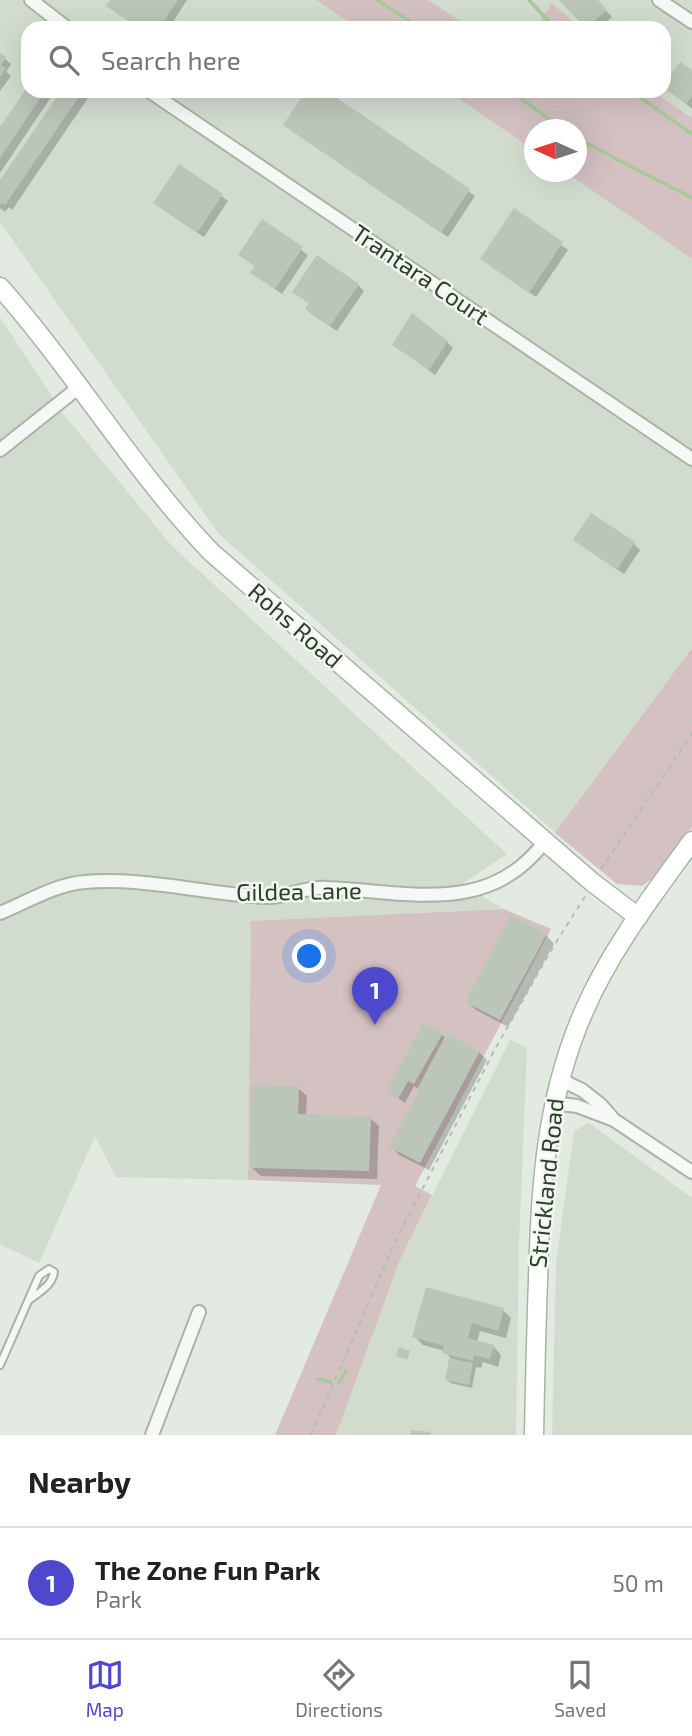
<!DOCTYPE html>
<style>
:root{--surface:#fff;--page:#f2f2f2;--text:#222;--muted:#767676;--line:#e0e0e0;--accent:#4e48cd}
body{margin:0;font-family:"Exo 2",sans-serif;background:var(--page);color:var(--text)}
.compass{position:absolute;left:524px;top:119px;width:63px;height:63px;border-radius:50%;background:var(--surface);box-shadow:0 7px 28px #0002;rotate:273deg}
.you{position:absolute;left:310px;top:957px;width:24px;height:24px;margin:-18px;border:5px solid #fff;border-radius:50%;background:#1a73e8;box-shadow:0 0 0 10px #1a73e833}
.badge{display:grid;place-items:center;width:46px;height:46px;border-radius:50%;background:var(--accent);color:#fff;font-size:23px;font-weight:700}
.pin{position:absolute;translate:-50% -58px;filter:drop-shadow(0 2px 4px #0008)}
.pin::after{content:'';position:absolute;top:37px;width:24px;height:21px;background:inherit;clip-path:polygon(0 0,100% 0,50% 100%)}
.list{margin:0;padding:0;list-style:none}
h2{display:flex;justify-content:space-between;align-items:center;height:91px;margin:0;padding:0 28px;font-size:30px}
h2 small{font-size:23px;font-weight:400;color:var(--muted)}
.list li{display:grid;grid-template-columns:46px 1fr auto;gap:21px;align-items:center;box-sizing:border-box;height:112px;padding:0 28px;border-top:2px solid var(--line)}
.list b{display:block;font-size:26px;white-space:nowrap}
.list p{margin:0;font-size:23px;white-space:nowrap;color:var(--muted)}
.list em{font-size:23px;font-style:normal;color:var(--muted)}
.icon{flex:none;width:38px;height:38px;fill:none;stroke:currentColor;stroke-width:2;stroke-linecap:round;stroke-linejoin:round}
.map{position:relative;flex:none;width:692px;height:1435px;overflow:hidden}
.search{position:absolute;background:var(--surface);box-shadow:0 7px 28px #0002;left:21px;right:21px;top:21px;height:77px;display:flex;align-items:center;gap:18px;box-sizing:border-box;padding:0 24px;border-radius:21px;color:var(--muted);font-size:26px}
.sheet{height:203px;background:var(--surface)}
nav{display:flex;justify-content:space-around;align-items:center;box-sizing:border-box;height:98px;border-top:2px solid var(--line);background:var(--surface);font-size:19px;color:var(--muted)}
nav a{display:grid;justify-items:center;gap:4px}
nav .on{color:var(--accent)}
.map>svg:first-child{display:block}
.built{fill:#d1dccf}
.green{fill:#d4c2c3}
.shadow{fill:#0003}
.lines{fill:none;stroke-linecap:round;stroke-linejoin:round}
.stream{stroke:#a9c99d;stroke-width:3.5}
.building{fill:#bbc6b8}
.lane-casing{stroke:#a9b4a6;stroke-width:10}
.street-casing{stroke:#a9b4a6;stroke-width:16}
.secondary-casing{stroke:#a9b4a6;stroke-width:21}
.path{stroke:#b5bdb3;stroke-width:2;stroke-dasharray:5 5;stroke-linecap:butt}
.lane{stroke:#f5f8f4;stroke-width:6}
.street{stroke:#f5f8f4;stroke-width:12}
.secondary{stroke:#fff;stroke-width:18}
.labels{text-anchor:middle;stroke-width:5;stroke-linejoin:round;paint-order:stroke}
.street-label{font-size:24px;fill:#2d412a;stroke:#f2f7f1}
</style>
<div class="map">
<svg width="692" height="1435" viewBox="0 0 692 1435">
<rect width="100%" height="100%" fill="#e3eae1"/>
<!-- built -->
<g class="built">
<polygon points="0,0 316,0 357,28 28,28 28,91 448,91 534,151 534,172 565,172 692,259 692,652 558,835 218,533 0,222"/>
<polygon points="428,0 692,0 692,118 653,91 664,91 664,28 580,28 552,3 535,28 472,28"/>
<polygon points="0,317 62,412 172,546 507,854 462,884 504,909 251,921 248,1180 116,1177 95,1136 39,1263 0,1244"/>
<polygon points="510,1040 527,1047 519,1244 516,1435 336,1435 400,1260"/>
<polygon points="589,1123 692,1198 692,1435 552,1435 556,1264 574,1131"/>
</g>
<!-- green -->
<g class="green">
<polygon points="316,0 428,0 472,28 357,28"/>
<polygon points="552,3 580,28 535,28"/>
<polygon points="448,91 653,91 692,118 692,259 565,172 576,172 576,130 534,130 534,151"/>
<polygon points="692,648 692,827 657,875 642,886 617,884 555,833"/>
<polygon points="504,909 551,929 415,1186 432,1195 400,1260 336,1435 275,1435 381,1185 248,1180 251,921"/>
</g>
<!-- shadow -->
<g class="shadow">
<polygon points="112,0 187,0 169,28 139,28 114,11"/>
<polygon points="561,0 596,0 612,17 600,28 588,28"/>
<polygon points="0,55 11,64 6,72 11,76 0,91"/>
<polygon points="692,73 692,109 664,86"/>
<polygon points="28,89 28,91 55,91 0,173 0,130"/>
<polygon points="63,91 87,91 90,95 12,210 9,207 5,212 0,208 0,183"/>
<polygon points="308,91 324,91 475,196 448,237 292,131"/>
<polygon points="180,166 228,201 204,237 161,208"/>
<polygon points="515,211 568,250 536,297 482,259"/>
<polygon points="262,221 308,255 282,294 259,278 256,267 240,254"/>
<polygon points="358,285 364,291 337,331 313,315 307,309 310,304 301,297"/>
<polygon points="447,342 453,348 435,375 394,345"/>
<polygon points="575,540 634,544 640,550 624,574"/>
<polygon points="546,935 554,944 508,1027 476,1010 467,1002"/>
<polygon points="442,1035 446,1038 479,1052 487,1060 429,1170 399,1155 391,1146 421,1091 414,1086 405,1103 388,1091"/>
<polygon points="298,1088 307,1096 306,1116 370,1118 379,1126 377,1179 261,1176 252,1168"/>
<polygon points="503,1310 511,1318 506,1338 480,1331 477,1342 493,1346 501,1355 498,1367 483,1362 481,1368 476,1367 472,1388 450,1383 447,1379 451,1359 445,1351 423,1345 414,1336"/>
</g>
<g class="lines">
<!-- stream -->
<g class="stream">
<polyline points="377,0 420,28"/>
<polyline points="529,0 555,28"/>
<polyline points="511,91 564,130"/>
<polyline points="631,91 692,134"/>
<polyline points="576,138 692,198"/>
<polyline points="318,1379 331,1382"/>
<polyline points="339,1383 346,1371"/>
</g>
</g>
<!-- building -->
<g class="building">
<polygon points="110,0 178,0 159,28 139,28 106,6"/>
<polygon points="559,0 598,0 607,10 586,28"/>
<polygon points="0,53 6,57 1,65 6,68 0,77"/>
<polygon points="680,62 692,70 692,96 686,104 664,88 664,83"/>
<polygon points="28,86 28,91 45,91 0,158 0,127"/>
<polygon points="61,91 83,91 5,205 2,203 0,205 0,180"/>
<polygon points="306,91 327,91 470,189 441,233 283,125"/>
<polygon points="179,164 223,194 197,233 153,203"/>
<polygon points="514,208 563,242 529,293 480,259"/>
<polygon points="262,219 303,247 275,289 250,273 255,266 238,255"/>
<polygon points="317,255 359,284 330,326 305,309 309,303 292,292"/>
<polygon points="412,313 448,341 429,370 392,345"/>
<polygon points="591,513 635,542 617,570 573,540"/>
<polygon points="511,915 547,934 500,1020 465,1002"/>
<polygon points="423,1023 443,1033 414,1084 408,1081 398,1099 386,1092"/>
<polygon points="447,1033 480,1051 420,1163 389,1147 419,1091 417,1089"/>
<polygon points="252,1085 299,1086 298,1114 371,1116 369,1171 250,1168"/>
<polygon points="426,1287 504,1308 498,1331 472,1323 468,1338 494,1345 490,1359 474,1355 473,1361 442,1353 444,1346 412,1337"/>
<polygon points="399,1347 410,1351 407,1360 396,1356"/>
<polygon points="449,1358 473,1363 469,1385 445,1380"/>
<polygon points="411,1430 431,1432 430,1435 411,1435"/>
</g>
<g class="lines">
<!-- lane casing -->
<g class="lane-casing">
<path id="lane" d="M0,1365l39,-89 10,-7 5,3c-2,14 -15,20 -25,28"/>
</g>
<!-- street casing -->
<g class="street-casing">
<g id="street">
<polyline points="31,0 67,28"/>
<polyline points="659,0 692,22"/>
<polyline points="149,91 692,459"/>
<polyline points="0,450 78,388"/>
<path d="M0,913c27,-11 56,-29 85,-31 60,-5 120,12 181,15 20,1 39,-11 63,-9 80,4 161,28 216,-47"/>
<polyline points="559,1079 582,1090 601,1105 614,1120 692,1172"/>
<polyline points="553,1103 577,1106 614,1120"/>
<polyline points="152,1435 199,1312"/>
</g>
</g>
<!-- secondary casing -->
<g class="secondary-casing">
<g id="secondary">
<path d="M0,287c75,85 133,183 211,265l381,330 46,35"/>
<path d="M534,1435c1,-51 2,-103 4,-154 2,-93 8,-184 46,-270 27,-62 69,-116 108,-170"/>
</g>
</g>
<!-- path -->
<g class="path">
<polyline points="601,869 692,733"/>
<polyline points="311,1435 395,1242 494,1051 550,952 586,895"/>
</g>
<!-- lane -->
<use href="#lane" class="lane"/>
<!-- street -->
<use href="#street" class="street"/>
<!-- secondary -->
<use href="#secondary" class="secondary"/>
</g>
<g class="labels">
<!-- street labels -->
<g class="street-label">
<text transform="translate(420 275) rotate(34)" y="8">Trantara Court</text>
<text transform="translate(295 626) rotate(41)" y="8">Rohs Road</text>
<text transform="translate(299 892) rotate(-1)" y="8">Gildea Lane</text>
<text transform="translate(547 1183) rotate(-84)" y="8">Strickland Road</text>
</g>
</g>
</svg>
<svg class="compass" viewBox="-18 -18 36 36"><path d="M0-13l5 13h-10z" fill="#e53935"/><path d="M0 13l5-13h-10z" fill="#767676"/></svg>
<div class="you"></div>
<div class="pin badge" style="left:375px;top:1025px">1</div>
<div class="search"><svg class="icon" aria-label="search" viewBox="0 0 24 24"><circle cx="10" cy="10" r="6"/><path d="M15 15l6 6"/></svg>Search here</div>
</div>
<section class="sheet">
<h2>Nearby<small></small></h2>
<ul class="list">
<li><span class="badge">1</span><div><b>The Zone Fun Park</b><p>Park</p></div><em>50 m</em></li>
</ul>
</section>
<nav>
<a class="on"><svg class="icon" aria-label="map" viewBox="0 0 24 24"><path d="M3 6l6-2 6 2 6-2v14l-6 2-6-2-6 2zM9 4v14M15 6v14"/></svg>Map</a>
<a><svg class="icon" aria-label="directions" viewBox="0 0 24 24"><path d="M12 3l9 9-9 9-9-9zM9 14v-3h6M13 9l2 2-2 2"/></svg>Directions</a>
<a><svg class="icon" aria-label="saved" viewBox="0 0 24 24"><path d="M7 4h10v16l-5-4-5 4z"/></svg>Saved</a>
</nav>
